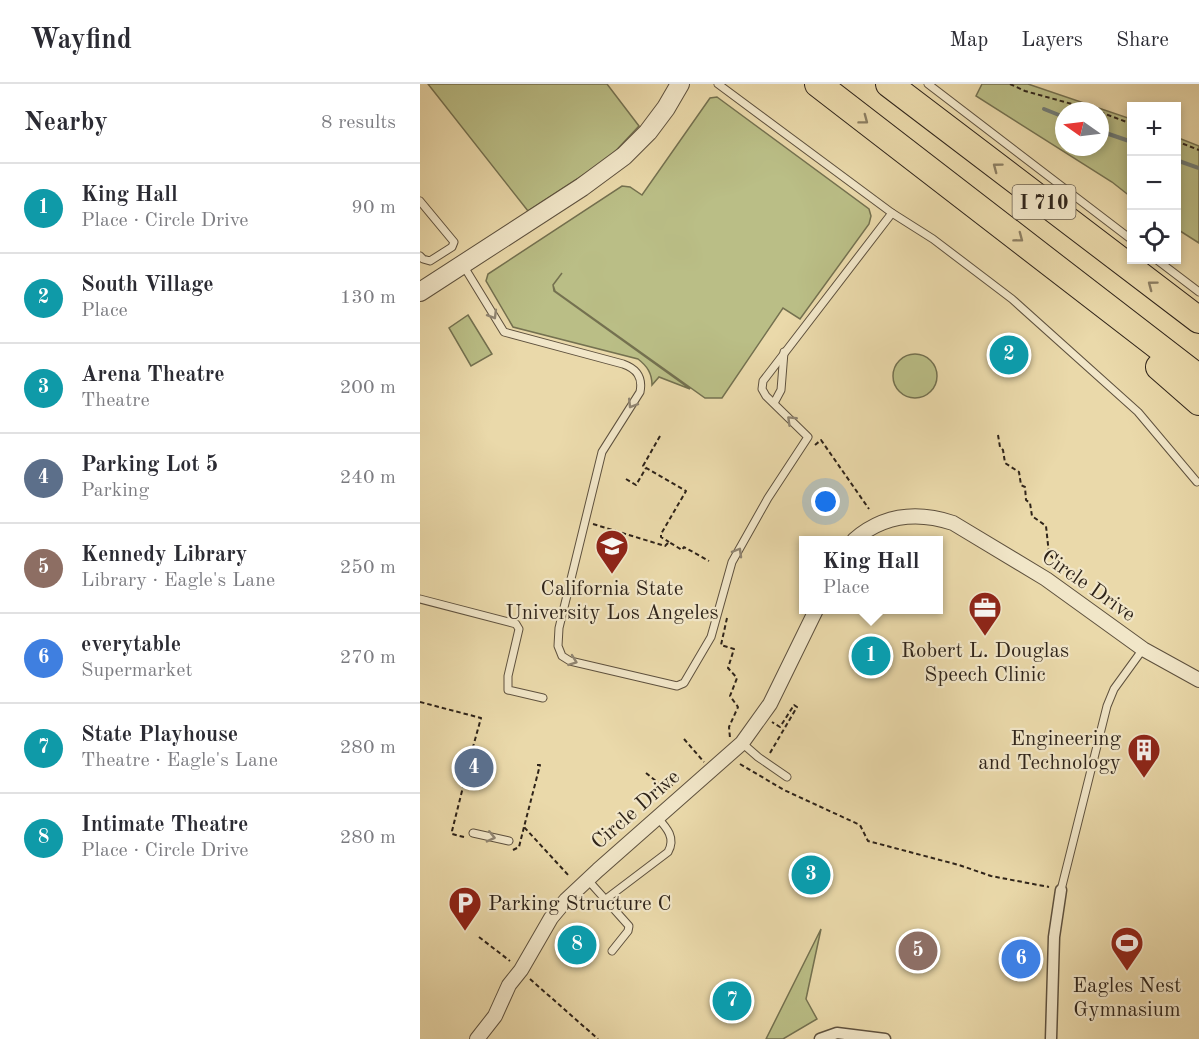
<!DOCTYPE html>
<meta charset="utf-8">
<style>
:root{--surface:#fff;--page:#f7f7f7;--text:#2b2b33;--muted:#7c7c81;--line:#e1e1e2;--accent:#db2777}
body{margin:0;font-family:"Old Standard TT",serif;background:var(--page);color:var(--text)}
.controls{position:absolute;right:18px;top:18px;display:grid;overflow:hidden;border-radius:0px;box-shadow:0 3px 9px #0003}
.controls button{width:54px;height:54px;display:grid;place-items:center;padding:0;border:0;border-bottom:2px solid var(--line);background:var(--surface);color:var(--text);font:30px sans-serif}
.compass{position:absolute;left:635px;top:18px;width:54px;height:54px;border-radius:50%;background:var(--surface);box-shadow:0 3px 9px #0003;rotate:284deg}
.you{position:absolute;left:406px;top:418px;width:21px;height:21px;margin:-15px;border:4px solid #fff;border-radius:50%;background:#1a73e8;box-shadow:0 0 0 9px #1a73e833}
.badge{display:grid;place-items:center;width:39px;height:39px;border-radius:50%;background:var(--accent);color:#fff;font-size:20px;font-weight:700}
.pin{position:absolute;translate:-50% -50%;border:3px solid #fff;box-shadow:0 2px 6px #0006}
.popup{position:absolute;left:379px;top:452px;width:144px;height:78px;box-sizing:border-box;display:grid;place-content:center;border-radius:0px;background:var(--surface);filter:drop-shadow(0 2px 4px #0005);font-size:20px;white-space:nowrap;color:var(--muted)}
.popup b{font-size:22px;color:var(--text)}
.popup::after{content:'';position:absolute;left:50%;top:100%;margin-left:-12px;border:12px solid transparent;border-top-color:var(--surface)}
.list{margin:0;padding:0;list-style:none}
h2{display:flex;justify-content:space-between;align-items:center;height:78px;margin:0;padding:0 24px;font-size:26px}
h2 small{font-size:20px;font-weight:400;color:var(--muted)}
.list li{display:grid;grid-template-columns:39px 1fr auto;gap:18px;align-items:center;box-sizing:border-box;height:90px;padding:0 24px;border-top:2px solid var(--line)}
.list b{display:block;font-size:22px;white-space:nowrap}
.list p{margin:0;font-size:20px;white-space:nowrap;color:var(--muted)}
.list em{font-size:20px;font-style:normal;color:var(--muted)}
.icon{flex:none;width:33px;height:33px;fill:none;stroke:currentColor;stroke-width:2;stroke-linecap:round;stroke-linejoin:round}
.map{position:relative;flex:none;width:779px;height:955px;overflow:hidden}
header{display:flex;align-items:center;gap:36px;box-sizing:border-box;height:84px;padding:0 30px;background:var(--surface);border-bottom:2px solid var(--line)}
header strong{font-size:28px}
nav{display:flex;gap:33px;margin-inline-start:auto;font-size:21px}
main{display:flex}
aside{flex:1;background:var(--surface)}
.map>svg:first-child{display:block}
.green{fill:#babe86;stroke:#747150;stroke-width:1.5;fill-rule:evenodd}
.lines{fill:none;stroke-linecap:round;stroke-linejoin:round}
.stream{stroke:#717c77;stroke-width:4}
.service-casing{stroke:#5e513e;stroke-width:9}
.pedestrian-casing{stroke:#5e513e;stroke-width:13}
.minor-casing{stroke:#5e513e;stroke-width:16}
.tertiary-casing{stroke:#5e513e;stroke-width:20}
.motorway-casing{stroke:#2f241a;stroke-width:28}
.path{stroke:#2f241a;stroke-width:2;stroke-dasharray:4.5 3;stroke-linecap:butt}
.service{stroke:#f1e6c8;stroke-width:7}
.pedestrian{stroke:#f1e6c8;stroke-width:10}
.minor{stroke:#f1e6c8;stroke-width:14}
.tertiary{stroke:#f1e6c8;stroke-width:18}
.motorway{stroke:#ead9aa;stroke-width:26}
.oneway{stroke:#8c7e62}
.oneway2{stroke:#908571}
.labels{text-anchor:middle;stroke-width:4.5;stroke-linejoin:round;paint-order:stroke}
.shield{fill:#f1e6c8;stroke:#695e4e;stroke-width:1.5}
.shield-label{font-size:20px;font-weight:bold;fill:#2f241a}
.street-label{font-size:21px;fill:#2f241a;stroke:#f1e6c8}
.poi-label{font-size:21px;fill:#2f241a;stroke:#f1e6c8}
</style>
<header>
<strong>Wayfind</strong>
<nav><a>Map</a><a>Layers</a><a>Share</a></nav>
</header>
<main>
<aside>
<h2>Nearby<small>8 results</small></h2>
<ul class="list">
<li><span class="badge" style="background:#0f9aa8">1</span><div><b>King Hall</b><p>Place · Circle Drive</p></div><em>90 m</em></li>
<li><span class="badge" style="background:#0f9aa8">2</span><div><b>South Village</b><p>Place</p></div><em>130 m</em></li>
<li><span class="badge" style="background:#0f9aa8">3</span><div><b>Arena Theatre</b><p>Theatre</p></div><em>200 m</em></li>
<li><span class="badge" style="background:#5c6f8a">4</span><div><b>Parking Lot 5</b><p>Parking</p></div><em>240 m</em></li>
<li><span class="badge" style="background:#8d6e63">5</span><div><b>Kennedy Library</b><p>Library · Eagle's Lane</p></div><em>250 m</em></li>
<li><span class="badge" style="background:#3f7fe0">6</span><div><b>everytable</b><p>Supermarket</p></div><em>270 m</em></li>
<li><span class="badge" style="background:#0f9aa8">7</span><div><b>State Playhouse</b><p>Theatre · Eagle's Lane</p></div><em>280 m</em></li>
<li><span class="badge" style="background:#0f9aa8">8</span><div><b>Intimate Theatre</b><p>Place · Circle Drive</p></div><em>280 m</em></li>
</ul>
</aside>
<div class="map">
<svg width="779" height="955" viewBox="0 0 779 955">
<rect width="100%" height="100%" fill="#ead9aa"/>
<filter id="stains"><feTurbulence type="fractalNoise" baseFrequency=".00333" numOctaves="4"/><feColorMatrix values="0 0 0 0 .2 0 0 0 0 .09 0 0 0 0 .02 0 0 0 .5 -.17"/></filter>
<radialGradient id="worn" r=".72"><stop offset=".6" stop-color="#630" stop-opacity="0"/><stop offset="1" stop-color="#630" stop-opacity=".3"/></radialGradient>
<!-- green -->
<g class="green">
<polygon points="8,0 187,0 219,42 188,75 108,127"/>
<path d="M562,0h46l103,35v78l-19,-15 -136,-86zM644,27h36v36h-36z"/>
<path d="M297,13l152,112 2,7 -2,8 -69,95 -17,-11 -61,90h-17l-150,-107 -2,-6 9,-12 -9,12 1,6 136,98 -31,-12 -7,8c0,-12 -5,-19 -14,-26l-125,-32 -27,-46 2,-7 134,-88 8,1 12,8 68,-97z"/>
<polygon points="756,53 779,62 779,159 757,145"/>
<polygon points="48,231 72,270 51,282 29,244"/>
<circle cx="495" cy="292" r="22"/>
<polygon points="401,845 386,915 397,935 363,955 346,955"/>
</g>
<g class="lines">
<!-- stream -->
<g class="stream">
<polyline points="624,25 644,33"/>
<polyline points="680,47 712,58"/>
<polyline points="756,76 779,84"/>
</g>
<!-- service casing -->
<g class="service-casing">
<g id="service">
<polyline points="298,0 472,129 513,155 592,215 718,328 777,398"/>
<polyline points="508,0 712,156"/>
<polyline points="0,117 34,158 32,163 10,177 3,175 0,172"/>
<polyline points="737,176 779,208"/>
<path d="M43,181l41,67 119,32c14,5 20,13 17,28l-38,60 -43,176 -1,18 4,10 8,5 107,25 7,-3 27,-46 21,-75 36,-64 40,-61 -42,-41 -4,-7 1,-8 129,-168"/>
<polyline points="354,319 361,306 364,268"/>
<polyline points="0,515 96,540 99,545 88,592 88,606 123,614"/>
<polyline points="322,659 338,673 367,693"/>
<polyline points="53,749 89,757"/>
<polyline points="167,795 209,842 208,847 192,867"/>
<polyline points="641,806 687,622 694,605 723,565"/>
<path d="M186,815l62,-47c8,-14 -1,-24 -11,-35"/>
</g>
</g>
<!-- pedestrian casing -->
<g class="pedestrian-casing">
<g id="pedestrian">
<polyline points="400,955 417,949 465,955"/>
<polyline points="631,955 634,853 641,806"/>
</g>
</g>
<!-- minor casing -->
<g class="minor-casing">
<g id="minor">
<path d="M434,456c29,-25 63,-29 99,-17l93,56 97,70 56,31"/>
<polyline points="57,955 75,932 89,901 101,886 131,834 146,816 178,786 322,659 350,620 396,526"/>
</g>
</g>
<!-- tertiary casing -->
<g class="tertiary-casing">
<polyline id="tertiary" points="0,208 162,103 204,72 228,48 246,24 260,0"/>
</g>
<!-- motorway casing -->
<g class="motorway-casing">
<g id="motorway">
<polyline points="398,0 779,294"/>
<polyline points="469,0 779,236"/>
<polyline points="739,283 779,318"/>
</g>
</g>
<!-- path -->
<g class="path">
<polyline points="590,0 605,7 677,27"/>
<polyline points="680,28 712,40"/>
<polyline points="756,57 779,66"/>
<polyline points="578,351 580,363 583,366 585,379 599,388 601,401 605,403 606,416 610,419 612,432 626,442 629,470 633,474 631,483"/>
<polyline points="240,352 223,382 266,407 241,450 241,453 249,458"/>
<polyline points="395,361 401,356 449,425"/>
<polyline points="206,395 216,401 226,384"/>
<polyline points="173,440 245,462 249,458 262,466 264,463 289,477"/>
<polyline points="307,534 301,561 314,565 308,584 317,594 310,612 318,623 309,643 310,654"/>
<polyline points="0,618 61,634 53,663 59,665"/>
<polyline points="264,655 284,678"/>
<polyline points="350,669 377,623 374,621 360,643 352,638"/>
<polyline points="320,680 364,706 440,741 448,757 539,781 571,792 629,803"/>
<polyline points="117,681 120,681 104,743 150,793"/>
<polyline points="226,689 247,706 256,697"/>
<polyline points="44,753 32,750 32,747 53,663"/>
<polyline points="93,766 99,763 104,743"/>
<polyline points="59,853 90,877"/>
<polyline points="110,895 178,955"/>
</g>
<!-- service -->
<use href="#service" class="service"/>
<!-- pedestrian -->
<use href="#pedestrian" class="pedestrian"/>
<!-- minor -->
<use href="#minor" class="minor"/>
<!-- tertiary -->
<use href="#tertiary" class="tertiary"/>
<!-- motorway -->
<use href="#motorway" class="motorway"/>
</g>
<!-- one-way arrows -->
<defs><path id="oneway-chevron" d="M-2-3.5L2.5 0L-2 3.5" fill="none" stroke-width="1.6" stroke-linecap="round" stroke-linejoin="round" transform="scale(1.5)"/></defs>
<g class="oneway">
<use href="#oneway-chevron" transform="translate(444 36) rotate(37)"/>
<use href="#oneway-chevron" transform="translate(577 83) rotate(-143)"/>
<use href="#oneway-chevron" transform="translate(599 154) rotate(37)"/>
<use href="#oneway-chevron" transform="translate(732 201) rotate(-143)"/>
</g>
<g class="oneway2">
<use href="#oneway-chevron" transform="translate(73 231) rotate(59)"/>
<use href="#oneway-chevron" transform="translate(212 320) rotate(122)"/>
<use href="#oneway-chevron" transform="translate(371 336) rotate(-136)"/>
<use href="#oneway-chevron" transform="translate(318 468) rotate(-60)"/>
<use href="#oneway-chevron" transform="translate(153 577) rotate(20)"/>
<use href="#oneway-chevron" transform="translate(71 753) rotate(13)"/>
</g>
<!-- icons -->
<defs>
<g id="university-pin" transform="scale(1.725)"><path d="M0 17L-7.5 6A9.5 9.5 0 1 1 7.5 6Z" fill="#8f2418" stroke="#f1e6c8"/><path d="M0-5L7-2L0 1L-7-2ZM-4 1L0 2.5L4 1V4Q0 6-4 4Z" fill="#fff"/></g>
<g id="office-pin" transform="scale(1.725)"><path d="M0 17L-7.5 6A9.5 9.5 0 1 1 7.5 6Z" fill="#8f2418" stroke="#f1e6c8"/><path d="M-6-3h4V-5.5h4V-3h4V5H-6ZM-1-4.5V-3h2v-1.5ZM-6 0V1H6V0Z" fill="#fff"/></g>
<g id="building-pin" transform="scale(1.725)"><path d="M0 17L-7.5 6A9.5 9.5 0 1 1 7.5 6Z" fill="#8f2418" stroke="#f1e6c8"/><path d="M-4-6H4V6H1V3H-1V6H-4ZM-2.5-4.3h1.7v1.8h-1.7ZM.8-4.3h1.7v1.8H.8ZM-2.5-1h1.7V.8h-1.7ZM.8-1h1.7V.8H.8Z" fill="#fff"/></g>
<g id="parking-pin" transform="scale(1.725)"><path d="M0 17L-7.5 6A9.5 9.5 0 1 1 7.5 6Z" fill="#8f2418" stroke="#f1e6c8"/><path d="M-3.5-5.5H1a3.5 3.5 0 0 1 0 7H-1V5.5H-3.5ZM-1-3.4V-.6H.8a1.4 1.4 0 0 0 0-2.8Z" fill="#fff"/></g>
<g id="stadium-pin" transform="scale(1.725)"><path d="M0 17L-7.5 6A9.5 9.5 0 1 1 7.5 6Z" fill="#8f2418" stroke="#f1e6c8"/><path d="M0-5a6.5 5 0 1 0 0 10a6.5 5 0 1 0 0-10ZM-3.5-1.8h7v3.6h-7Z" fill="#fff"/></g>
</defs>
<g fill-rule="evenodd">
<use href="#university-pin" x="192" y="462"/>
<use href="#office-pin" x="565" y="524"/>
<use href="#building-pin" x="724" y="666"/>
<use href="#parking-pin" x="45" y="819"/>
<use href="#stadium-pin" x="707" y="859"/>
</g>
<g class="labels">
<!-- shield labels -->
<rect class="shield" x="592.5" y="101" width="63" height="34" rx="4.5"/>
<g class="shield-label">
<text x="624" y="125">I 710</text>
</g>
<!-- street labels -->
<g class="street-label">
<text transform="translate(669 501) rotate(35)" y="7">Circle Drive</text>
<text transform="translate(215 725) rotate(-41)" y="7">Circle Drive</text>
</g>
<!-- poi labels -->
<g class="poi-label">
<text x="192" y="511">California State<tspan x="192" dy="24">University Los Angeles</tspan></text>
<text x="565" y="573">Robert L. Douglas<tspan x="565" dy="24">Speech Clinic</tspan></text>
<text x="701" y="661" text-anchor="end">Engineering<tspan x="701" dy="24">and Technology</tspan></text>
<text x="68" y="826" text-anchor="start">Parking Structure C</text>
<text x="707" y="908">Eagles Nest<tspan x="707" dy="24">Gymnasium</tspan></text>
</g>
</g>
<rect width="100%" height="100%" filter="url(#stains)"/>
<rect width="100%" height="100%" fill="url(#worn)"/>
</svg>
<div class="controls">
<button>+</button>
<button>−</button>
<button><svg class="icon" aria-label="locate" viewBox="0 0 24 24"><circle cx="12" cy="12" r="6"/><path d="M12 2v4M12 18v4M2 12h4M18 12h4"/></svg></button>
</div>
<svg class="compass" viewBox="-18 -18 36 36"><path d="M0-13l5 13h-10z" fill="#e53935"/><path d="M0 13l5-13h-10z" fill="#7c7c81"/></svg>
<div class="you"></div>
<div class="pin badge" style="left:451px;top:572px;background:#0f9aa8">1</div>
<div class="popup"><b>King Hall</b>Place</div>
<div class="pin badge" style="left:589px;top:271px;background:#0f9aa8">2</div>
<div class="pin badge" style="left:391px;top:791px;background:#0f9aa8">3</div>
<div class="pin badge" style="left:54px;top:684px;background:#5c6f8a">4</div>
<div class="pin badge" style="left:498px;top:867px;background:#8d6e63">5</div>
<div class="pin badge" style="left:601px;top:875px;background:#3f7fe0">6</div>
<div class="pin badge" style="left:312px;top:917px;background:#0f9aa8">7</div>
<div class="pin badge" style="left:157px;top:861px;background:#0f9aa8">8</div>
</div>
</main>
